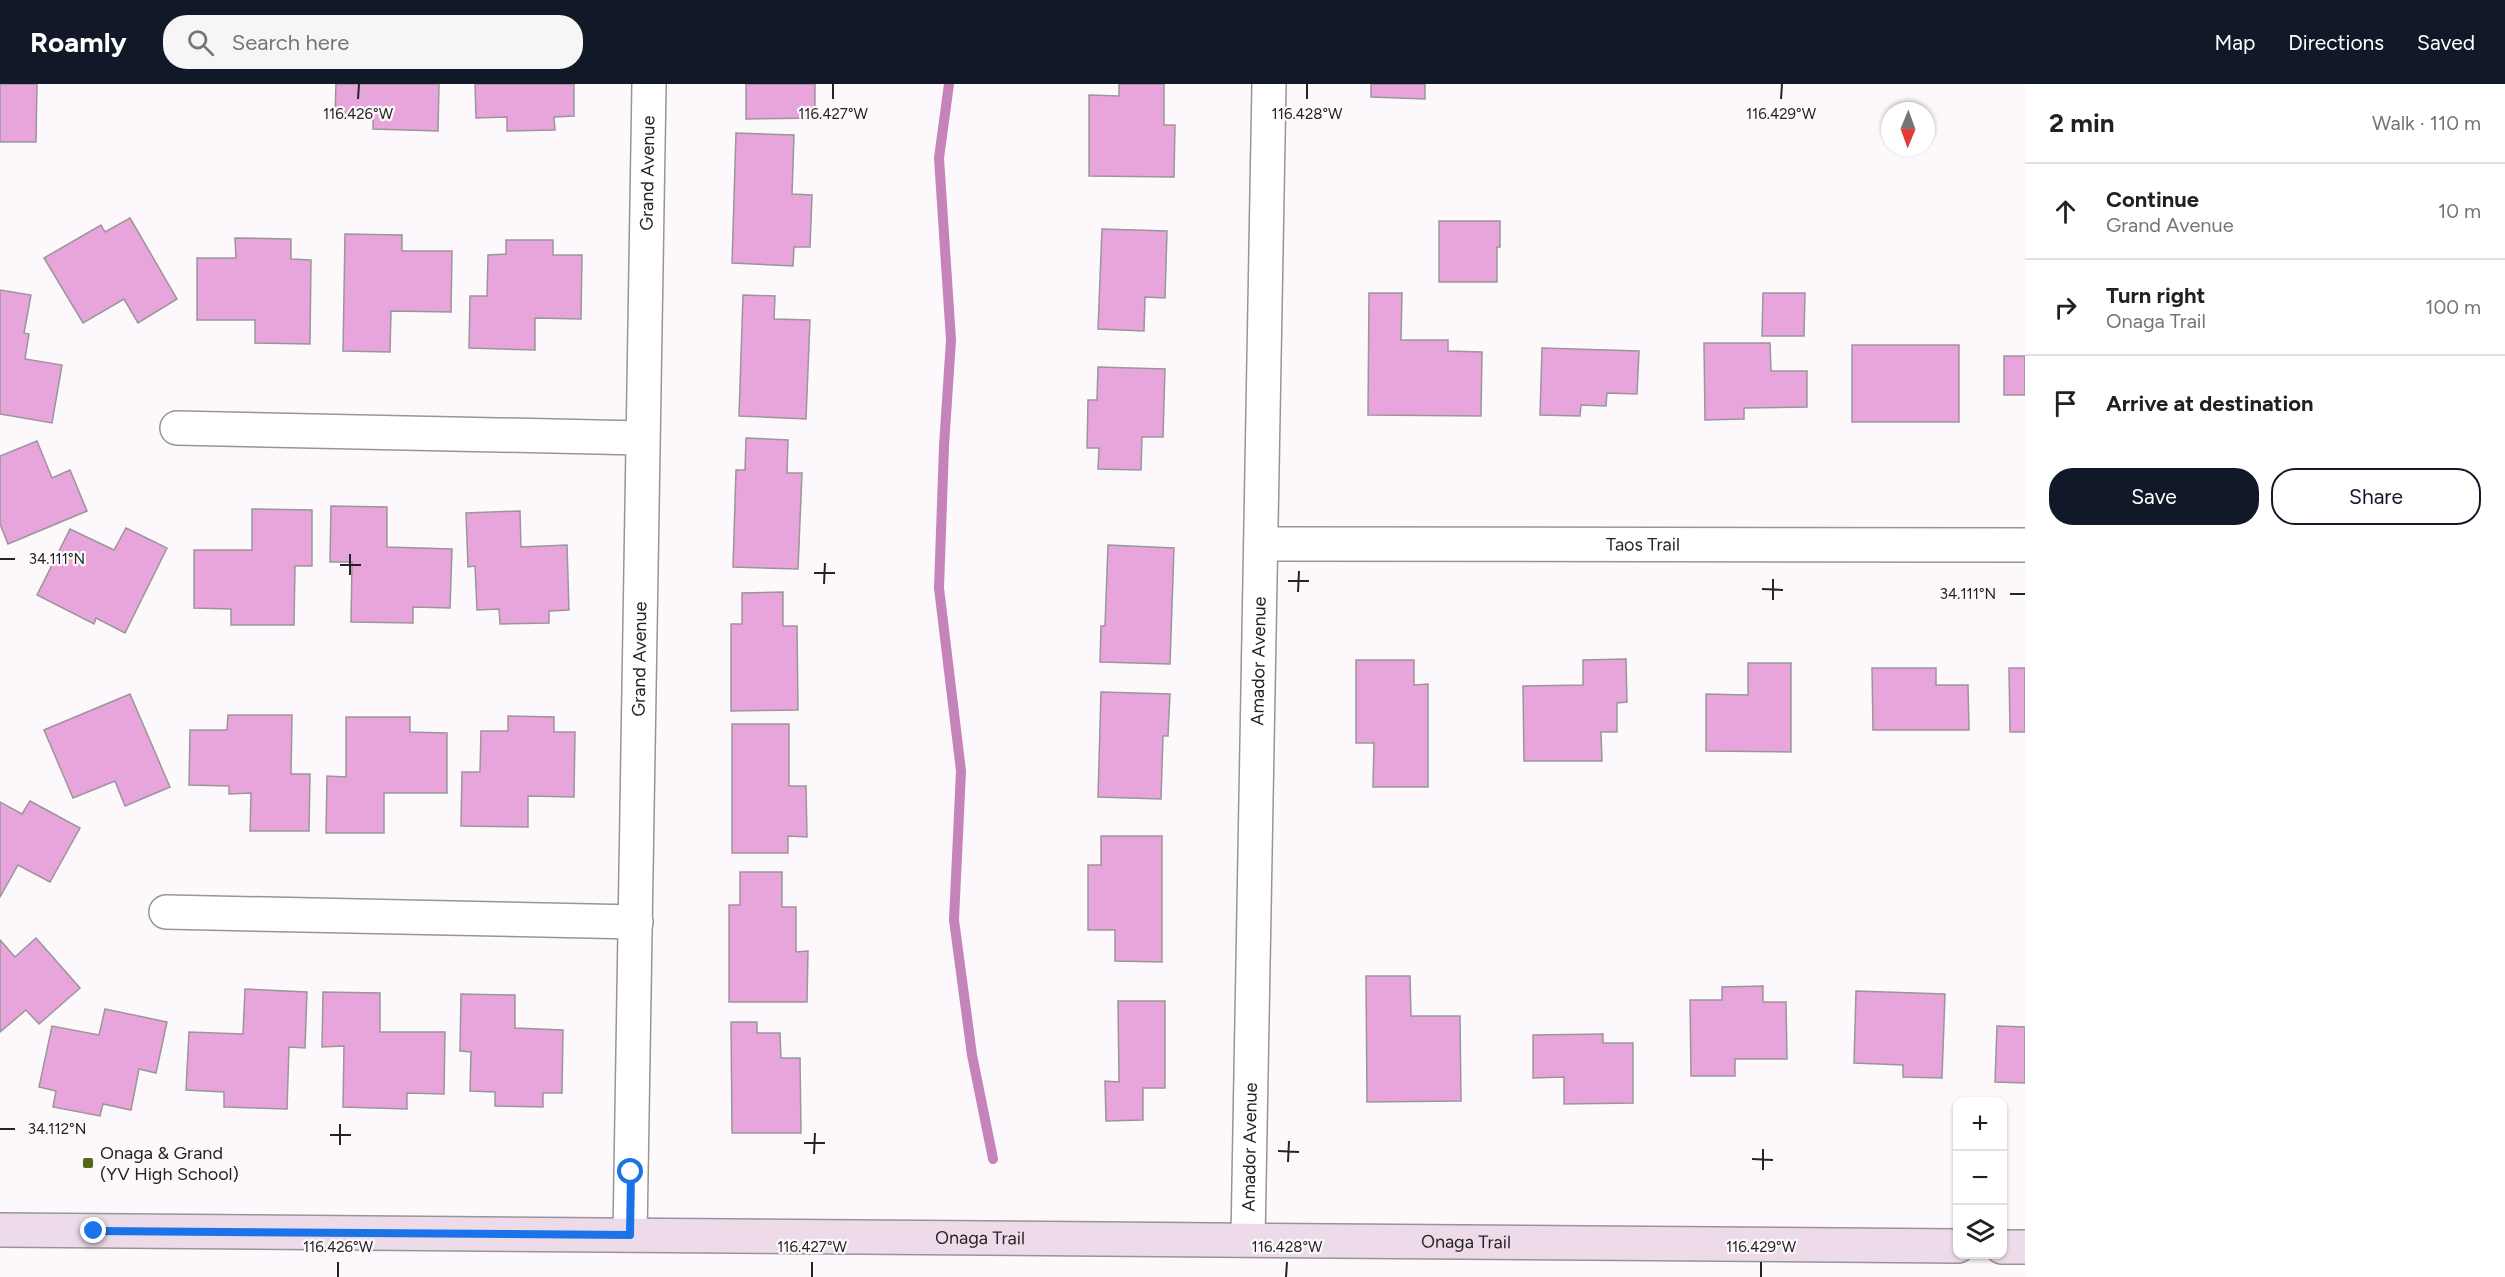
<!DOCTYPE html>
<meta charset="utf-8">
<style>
:root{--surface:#fff;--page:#f6f6f6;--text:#202124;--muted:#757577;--line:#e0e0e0;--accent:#111827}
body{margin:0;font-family:Figtree,sans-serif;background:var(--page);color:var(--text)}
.controls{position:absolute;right:18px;bottom:18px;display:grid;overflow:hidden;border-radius:12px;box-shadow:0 2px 4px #0004}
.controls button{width:54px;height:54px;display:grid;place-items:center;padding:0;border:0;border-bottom:2px solid var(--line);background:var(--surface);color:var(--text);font:30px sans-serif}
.compass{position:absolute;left:1881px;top:18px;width:54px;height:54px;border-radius:50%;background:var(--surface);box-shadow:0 2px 4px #0004;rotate:181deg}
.stop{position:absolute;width:18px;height:18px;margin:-14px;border:4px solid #1a73e8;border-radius:50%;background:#fff}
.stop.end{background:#1a73e8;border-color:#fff;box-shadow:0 2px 6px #0008}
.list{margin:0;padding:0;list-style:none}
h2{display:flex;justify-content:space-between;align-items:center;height:78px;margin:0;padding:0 24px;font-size:26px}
h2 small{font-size:20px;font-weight:400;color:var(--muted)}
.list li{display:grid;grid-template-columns:39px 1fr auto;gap:18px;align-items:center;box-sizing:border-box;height:96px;padding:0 24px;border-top:2px solid var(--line)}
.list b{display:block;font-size:22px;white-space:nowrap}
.list p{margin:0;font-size:20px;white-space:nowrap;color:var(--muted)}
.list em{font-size:20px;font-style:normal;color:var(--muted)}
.actions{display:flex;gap:12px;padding:18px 24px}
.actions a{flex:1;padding:14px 0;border:2px solid var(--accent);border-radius:24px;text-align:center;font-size:21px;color:var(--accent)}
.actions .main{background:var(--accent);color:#fff}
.icon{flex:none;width:33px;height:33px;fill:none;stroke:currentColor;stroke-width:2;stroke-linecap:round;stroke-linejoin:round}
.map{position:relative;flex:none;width:2025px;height:1193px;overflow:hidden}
header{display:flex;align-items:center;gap:36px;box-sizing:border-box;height:84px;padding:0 30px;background:var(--accent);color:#fff}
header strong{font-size:28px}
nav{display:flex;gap:33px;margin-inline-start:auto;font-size:21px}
.search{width:420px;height:54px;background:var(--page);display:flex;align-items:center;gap:15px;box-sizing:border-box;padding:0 21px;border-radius:24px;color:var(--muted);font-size:22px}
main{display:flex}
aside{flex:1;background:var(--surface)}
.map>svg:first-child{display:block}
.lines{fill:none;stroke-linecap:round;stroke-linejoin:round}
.stream{stroke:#c484ba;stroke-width:10}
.building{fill:#e7a5db;stroke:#9a9699;stroke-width:1.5}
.street-casing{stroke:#989497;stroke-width:36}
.secondary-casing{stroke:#989497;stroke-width:36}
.street{stroke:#fff;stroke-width:33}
.secondary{stroke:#eddbea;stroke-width:33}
.route{stroke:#1a73e8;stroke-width:8}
.ticks{fill:none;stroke:#252324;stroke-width:2}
.poi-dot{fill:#546816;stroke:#fdf8fc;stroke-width:2}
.labels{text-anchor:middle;stroke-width:4.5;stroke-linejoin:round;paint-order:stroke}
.street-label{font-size:18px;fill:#252324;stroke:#fdf8fc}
.poi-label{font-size:18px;fill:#252324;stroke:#fdf8fc;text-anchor:start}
.ticks-label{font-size:15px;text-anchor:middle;fill:#252324;stroke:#fdf8fc;stroke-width:4.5;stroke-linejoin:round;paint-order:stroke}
</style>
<header>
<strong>Roamly</strong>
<div class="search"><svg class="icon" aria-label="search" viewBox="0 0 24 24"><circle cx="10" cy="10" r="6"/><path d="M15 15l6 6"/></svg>Search here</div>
<nav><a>Map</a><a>Directions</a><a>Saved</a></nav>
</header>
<main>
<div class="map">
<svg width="2025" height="1193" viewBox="0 0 2025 1193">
<rect width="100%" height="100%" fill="#fdf8fc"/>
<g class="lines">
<!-- stream -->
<polyline class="stream" points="949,0 939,74 951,256 944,362 939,504 961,687 954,836 972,971 993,1075"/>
</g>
<!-- building -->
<g class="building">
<polygon points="0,0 37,0 36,58 0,58"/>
<polygon points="336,0 439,0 438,47 373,45 373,30 335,29"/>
<polygon points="475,0 574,0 574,32 554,33 555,46 507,47 507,33 476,34"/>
<polygon points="746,0 815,0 815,34 746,35"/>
<polygon points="1119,0 1164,0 1164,41 1175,41 1174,93 1089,92 1089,11 1119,12"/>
<polygon points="1371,0 1425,0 1425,15 1371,13"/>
<polygon points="736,49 794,51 792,110 812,111 810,163 794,163 793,182 732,179"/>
<polygon points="130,134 177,215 138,239 124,215 83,239 44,174 101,141 105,148"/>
<polygon points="1439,137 1500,137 1500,163 1497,163 1497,198 1439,198"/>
<polygon points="1102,145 1167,147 1165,214 1145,213 1144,247 1098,245"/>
<polygon points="345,150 402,151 402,167 452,167 451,228 391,227 390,268 343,267"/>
<polygon points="235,154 291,155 291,175 311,176 310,260 255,259 255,236 197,236 197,174 236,174"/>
<polygon points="506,156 553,156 553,171 582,171 581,235 535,234 535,266 469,264 470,212 487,212 488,171 506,170"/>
<polygon points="0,206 31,211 24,249 29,250 25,275 62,281 52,339 0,330"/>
<polygon points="1369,209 1402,209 1401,256 1448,256 1448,267 1482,268 1481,332 1368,331"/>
<polygon points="1763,209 1805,209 1804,252 1762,252"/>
<polygon points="743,211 775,212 774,235 810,236 806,335 739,332"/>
<polygon points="1704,259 1770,259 1771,287 1807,287 1807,323 1744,324 1744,335 1705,336"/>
<rect x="1852" y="261" width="107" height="77"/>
<polygon points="1542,264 1639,267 1637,310 1607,309 1606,322 1581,321 1580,332 1540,331"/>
<rect x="2004" y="272" width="21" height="39"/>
<polygon points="1098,283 1165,285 1163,353 1142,353 1141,386 1098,385 1099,364 1087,364 1088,316 1097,316"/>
<polygon points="746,354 788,356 787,389 802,389 798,485 733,483 736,386 745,386"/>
<polygon points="37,357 52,394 70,386 87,427 8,460 0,440 0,372"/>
<polygon points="331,422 387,423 387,463 452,465 450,524 413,523 413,539 351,538 352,478 330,478"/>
<polygon points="252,425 312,426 312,482 295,482 294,541 231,541 231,525 194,524 194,466 252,466"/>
<polygon points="520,427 521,463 567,461 569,526 549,527 549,539 500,540 499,525 477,526 475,482 468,483 466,429"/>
<polygon points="126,444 167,464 125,549 96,534 94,540 37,511 70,445 114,466"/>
<polygon points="1108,461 1174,464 1170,580 1100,578 1101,542 1105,542"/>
<polygon points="783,508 783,542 797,542 798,626 731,627 731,540 742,540 742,509"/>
<polygon points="1626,575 1627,618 1617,619 1617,648 1601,648 1602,677 1524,677 1523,602 1583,601 1583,576"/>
<polygon points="1356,576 1414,576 1414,601 1428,600 1428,703 1373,703 1374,659 1356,659"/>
<polygon points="1748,579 1791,579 1791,668 1706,667 1706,610 1748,611"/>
<polygon points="1872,584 1936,584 1936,601 1968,601 1969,646 1873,646"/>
<polygon points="2009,584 2025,584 2025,648 2010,648"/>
<polygon points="1101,608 1170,610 1168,652 1163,652 1161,715 1098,713"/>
<polygon points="130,610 170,703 125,722 115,697 73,714 44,646"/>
<polygon points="228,631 292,631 291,690 310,690 309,747 250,747 251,709 229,710 229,702 189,701 190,646 227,646"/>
<polygon points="508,632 554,633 554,648 575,648 574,713 528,712 528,743 461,742 462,688 480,688 481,647 508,647"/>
<polygon points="346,633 410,633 410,648 447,649 447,709 384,709 384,749 326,749 327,692 346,693"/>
<polygon points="732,640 789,640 789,702 806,702 807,753 788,752 788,769 732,769"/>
<polygon points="30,717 80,744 50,798 18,781 0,813 0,718 22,730"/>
<polygon points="1101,752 1162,752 1162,878 1115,877 1115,846 1088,846 1088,781 1101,781"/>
<polygon points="740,788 782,788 782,823 796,823 796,868 808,867 807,918 729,918 729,821 740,821"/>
<polygon points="36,854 80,904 39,940 26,926 0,948 0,856 15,873"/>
<polygon points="1366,892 1410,892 1411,932 1460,932 1461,1017 1367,1018"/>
<polygon points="1763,902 1763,918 1786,918 1787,975 1735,975 1735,992 1691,992 1690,916 1722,916 1722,903"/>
<polygon points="245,905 307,908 305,964 289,963 287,1025 224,1023 224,1008 186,1006 189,948 243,950"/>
<polygon points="1856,907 1945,910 1942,994 1903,993 1903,981 1854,979"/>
<polygon points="323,908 380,909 380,948 445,948 444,1010 407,1009 407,1025 343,1023 344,962 322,963"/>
<polygon points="461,910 515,911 515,944 563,946 562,1009 543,1009 543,1023 495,1022 495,1008 470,1007 471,968 460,967"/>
<polygon points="1118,917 1165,917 1165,1004 1143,1004 1143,1036 1106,1037 1105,997 1119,998"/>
<polygon points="105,925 167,938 156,989 139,985 131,1026 103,1020 100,1032 53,1023 56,1007 39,1003 52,942 99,951"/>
<polygon points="731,938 757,938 757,949 780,949 781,974 800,974 801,1049 732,1049"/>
<polygon points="1997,942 2025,943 2025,999 1995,998"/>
<polygon points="1603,950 1603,959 1633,959 1633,1019 1564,1020 1564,993 1533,994 1533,951"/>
</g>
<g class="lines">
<!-- street casing -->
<g class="street-casing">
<g id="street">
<polyline points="177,344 642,354"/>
<path id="s1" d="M1261,460l764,1"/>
<polyline points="166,828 636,838"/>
<path id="s2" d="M630,1151l19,-1151"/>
<path id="s3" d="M1248,1155l21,-1155"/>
</g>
</g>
<!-- secondary casing -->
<g class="secondary-casing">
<g id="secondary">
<path id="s4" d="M0,1146l1958,16"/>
<polyline points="2002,1163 2025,1163"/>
</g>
</g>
<!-- street -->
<use href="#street" class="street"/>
<!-- secondary -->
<use href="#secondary" class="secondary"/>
</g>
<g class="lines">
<!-- route -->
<polyline class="route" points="94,1147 630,1151 631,1088"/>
</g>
<!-- ticks -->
<path class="ticks" d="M358,15l1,-15M833,15v-15M1307,15v-15M1781,15l1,-15M0,475h15M340,481h21M814,489h21M350,491v-21M1288,497h21M824,500l1,-21M1762,505l21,1M1298,508l1,-21M2010,510h15M1773,516v-21M0,1045h15M330,1051h21M804,1059h21M340,1061v-21M1278,1067l21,1M814,1070l1,-21M1752,1075l21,1M1288,1078l1,-21M1763,1086v-21M338,1193v-15M812,1193v-15M1286,1193l1,-15M1761,1193v-15"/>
<!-- markers -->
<rect class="poi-dot" x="82" y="1073" width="12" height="12" rx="3"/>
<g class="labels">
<!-- street labels -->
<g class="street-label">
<text dy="6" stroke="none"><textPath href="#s2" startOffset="1062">Grand Avenue</textPath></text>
<text dy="6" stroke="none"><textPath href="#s1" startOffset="382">Taos Trail</textPath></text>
<text dy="6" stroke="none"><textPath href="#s2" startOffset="576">Grand Avenue</textPath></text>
<text dy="6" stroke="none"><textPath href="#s3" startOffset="578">Amador Avenue</textPath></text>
<text dy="6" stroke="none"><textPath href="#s3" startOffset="92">Amador Avenue</textPath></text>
<text dy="6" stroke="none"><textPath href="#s4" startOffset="980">Onaga Trail</textPath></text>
<text dy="6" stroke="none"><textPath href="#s4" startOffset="1466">Onaga Trail</textPath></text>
</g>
<!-- poi labels -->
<g class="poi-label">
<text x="100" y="1075">Onaga &amp; Grand<tspan x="100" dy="21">(YV High School)</tspan></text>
</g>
</g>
<g class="ticks-label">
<text x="358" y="35">116.426°W</text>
<text x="833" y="35">116.427°W</text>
<text x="1307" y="35">116.428°W</text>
<text x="1781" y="35">116.429°W</text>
<text x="57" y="480">34.111°N</text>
<text x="1968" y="515">34.111°N</text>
<text x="57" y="1050">34.112°N</text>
<text x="338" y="1168">116.426°W</text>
<text x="812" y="1168">116.427°W</text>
<text x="1287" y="1168">116.428°W</text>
<text x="1761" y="1168">116.429°W</text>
</g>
</svg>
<div class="controls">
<button>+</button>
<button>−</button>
<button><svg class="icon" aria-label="layers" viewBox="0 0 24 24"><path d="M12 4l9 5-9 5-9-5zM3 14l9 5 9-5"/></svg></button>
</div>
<svg class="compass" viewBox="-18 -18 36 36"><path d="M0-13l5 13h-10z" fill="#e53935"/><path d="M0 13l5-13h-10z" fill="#757577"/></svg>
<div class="stop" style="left:631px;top:1088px"></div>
<div class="stop end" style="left:94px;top:1147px"></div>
</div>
<aside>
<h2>2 min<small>Walk · 110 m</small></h2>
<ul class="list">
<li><svg class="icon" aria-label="ahead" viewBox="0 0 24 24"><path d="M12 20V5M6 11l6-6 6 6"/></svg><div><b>Continue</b><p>Grand Avenue</p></div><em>10 m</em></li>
<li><svg class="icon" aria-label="right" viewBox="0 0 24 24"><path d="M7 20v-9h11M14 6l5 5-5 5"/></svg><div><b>Turn right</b><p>Onaga Trail</p></div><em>100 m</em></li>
<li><svg class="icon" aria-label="arrive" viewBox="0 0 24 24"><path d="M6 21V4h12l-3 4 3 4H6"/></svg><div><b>Arrive at destination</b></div></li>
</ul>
<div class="actions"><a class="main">Save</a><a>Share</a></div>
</aside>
</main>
